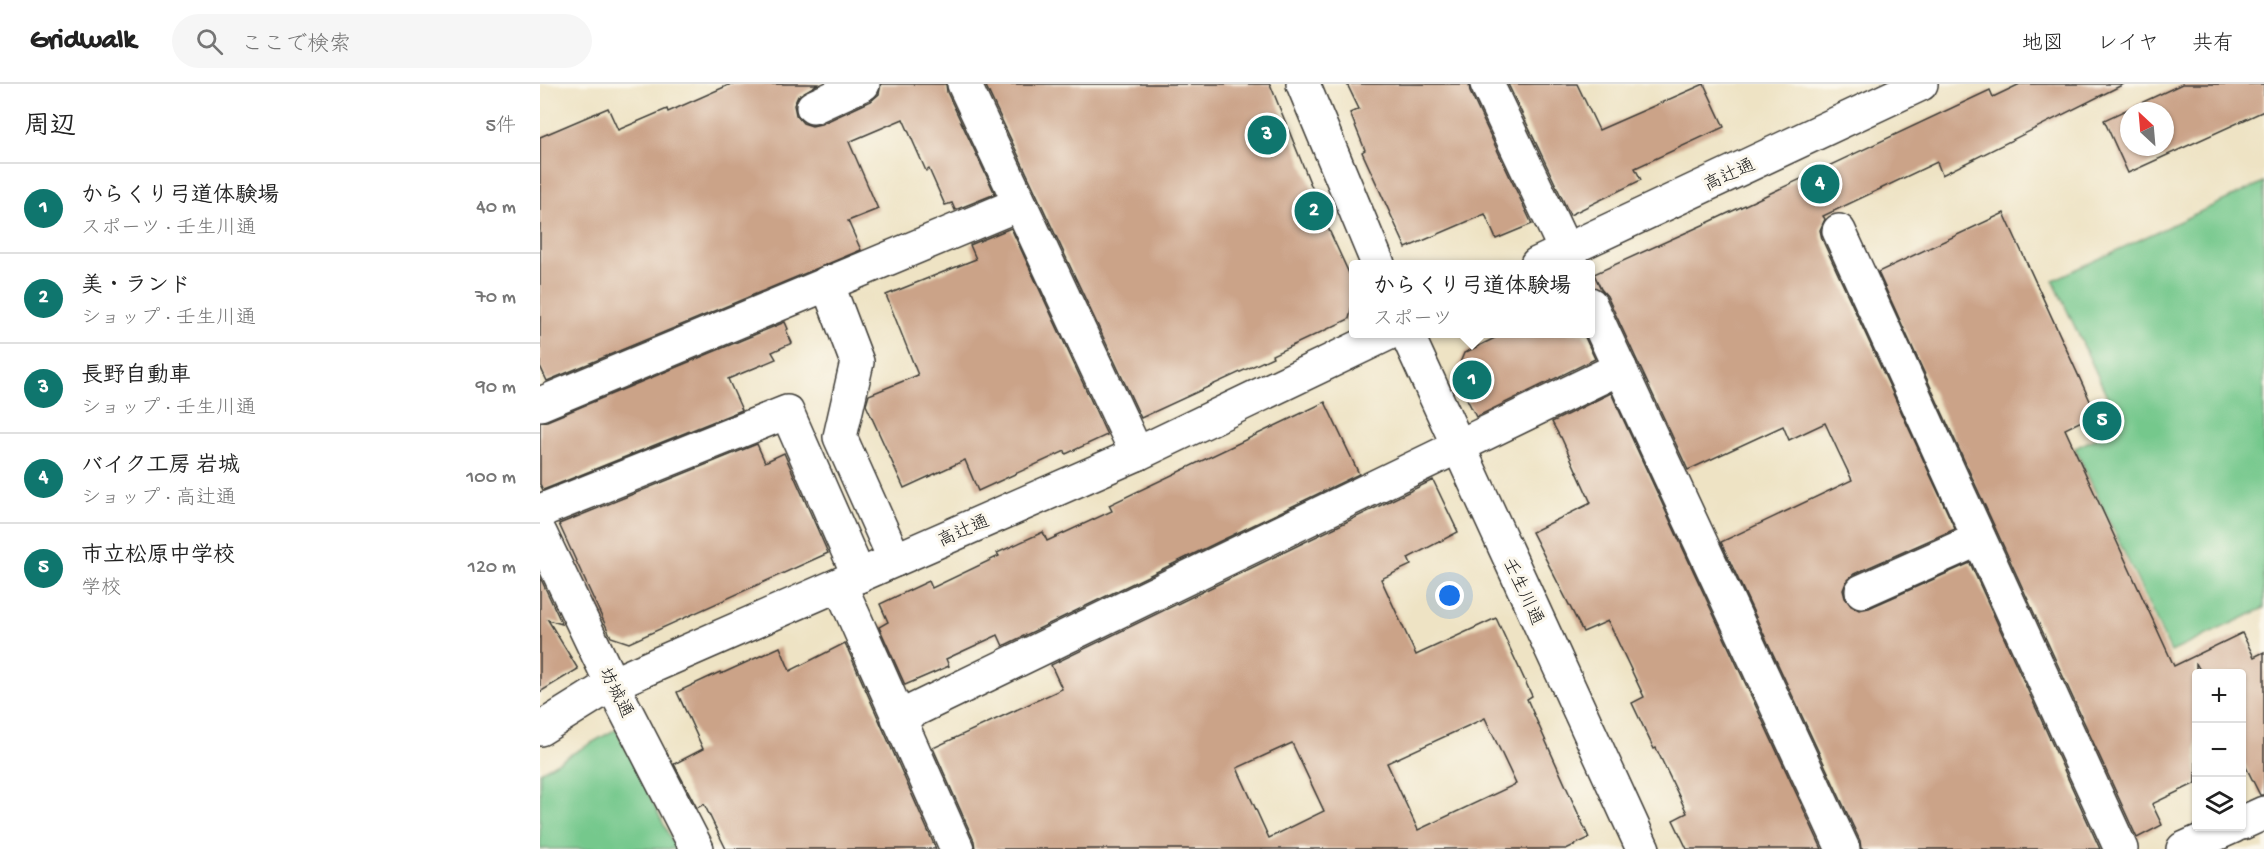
<!DOCTYPE html>
<html lang="ja">
<meta charset="utf-8">
<style>
:root{--surface:#fff;--page:#f6f6f6;--text:#222;--muted:#767676;--line:#e0e0e0;--accent:#0f766e}
body{margin:0;font-family:"Gochi Hand","Klee One",sans-serif;background:var(--page);color:var(--text)}
.controls{position:absolute;right:18px;bottom:18px;display:grid;overflow:hidden;border-radius:6px;box-shadow:0 2px 4px #0004}
.controls button{width:54px;height:54px;display:grid;place-items:center;padding:0;border:0;border-bottom:2px solid var(--line);background:var(--surface);color:var(--text);font:30px sans-serif}
.compass{position:absolute;left:1580px;top:18px;width:54px;height:54px;border-radius:50%;background:var(--surface);box-shadow:0 2px 4px #0004;rotate:334deg}
.you{position:absolute;left:910px;top:512px;width:21px;height:21px;margin:-15px;border:4px solid #fff;border-radius:50%;background:#1a73e8;box-shadow:0 0 0 9px #1a73e833}
.badge{display:grid;place-items:center;width:39px;height:39px;border-radius:50%;background:var(--accent);color:#fff;font-size:20px;font-weight:700}
.pin{position:absolute;translate:-50% -50%;border:3px solid #fff;box-shadow:0 2px 6px #0006}
.popup{position:absolute;left:809px;top:176px;width:246px;height:78px;box-sizing:border-box;display:grid;place-content:center;border-radius:6px;background:var(--surface);filter:drop-shadow(0 2px 4px #0005);font-size:20px;white-space:nowrap;color:var(--muted)}
.popup b{font-size:22px;color:var(--text)}
.popup::after{content:'';position:absolute;left:50%;top:100%;margin-left:-12px;border:12px solid transparent;border-top-color:var(--surface)}
.list{margin:0;padding:0;list-style:none}
h2{display:flex;justify-content:space-between;align-items:center;height:78px;margin:0;padding:0 24px;font-size:26px}
h2 small{font-size:20px;font-weight:400;color:var(--muted)}
.list li{display:grid;grid-template-columns:39px 1fr auto;gap:18px;align-items:center;box-sizing:border-box;height:90px;padding:0 24px;border-top:2px solid var(--line)}
.list b{display:block;font-size:22px;white-space:nowrap}
.list p{margin:0;font-size:20px;white-space:nowrap;color:var(--muted)}
.list em{font-size:20px;font-style:normal;color:var(--muted)}
.icon{flex:none;width:33px;height:33px;fill:none;stroke:currentColor;stroke-width:2;stroke-linecap:round;stroke-linejoin:round}
.map{position:relative;flex:none;width:1724px;height:765px;overflow:hidden}
header{display:flex;align-items:center;gap:36px;box-sizing:border-box;height:84px;padding:0 30px;background:var(--surface);border-bottom:2px solid var(--line)}
header strong{font-size:28px}
nav{display:flex;gap:33px;margin-inline-start:auto;font-size:21px}
.search{width:420px;height:54px;background:var(--page);display:flex;align-items:center;gap:15px;box-sizing:border-box;padding:0 21px;border-radius:33px;color:var(--muted);font-size:22px}
main{display:flex}
aside{flex:1;background:var(--surface)}
.map>svg:first-child{display:block}
.green{fill:#75c88c;stroke:#487254;stroke-width:1.5}
.building{fill:#cba388;fill-rule:evenodd}
.lines{fill:none;stroke-linecap:round;stroke-linejoin:round}
.minor-casing{stroke:#3c3a35;stroke-width:36}
.minor{stroke:#fff;stroke-width:33}
.labels{text-anchor:middle;stroke-width:6;stroke-linejoin:round;paint-order:stroke}
.street-label{font-size:18px;fill:#1c1c1c;stroke:#fbf7ec}
</style>
<header>
<strong>Gridwalk</strong>
<div class="search"><svg class="icon" aria-label="search" viewBox="0 0 24 24"><circle cx="10" cy="10" r="6"/><path d="M15 15l6 6"/></svg>ここで検索</div>
<nav><a>地図</a><a>レイヤ</a><a>共有</a></nav>
</header>
<main>
<aside>
<h2>周辺<small>5件</small></h2>
<ul class="list">
<li><span class="badge">1</span><div><b>からくり弓道体験場</b><p>スポーツ · 壬生川通</p></div><em>40 m</em></li>
<li><span class="badge">2</span><div><b>美・ランド</b><p>ショップ · 壬生川通</p></div><em>70 m</em></li>
<li><span class="badge">3</span><div><b>長野自動車</b><p>ショップ · 壬生川通</p></div><em>90 m</em></li>
<li><span class="badge">4</span><div><b>バイク工房 岩城</b><p>ショップ · 高辻通</p></div><em>100 m</em></li>
<li><span class="badge">5</span><div><b>市立松原中学校</b><p>学校</p></div><em>120 m</em></li>
</ul>
</aside>
<div class="map">
<svg width="1724" height="765" viewBox="0 0 1724 765">
<rect width="100%" height="100%" fill="#fbf7ec"/>
<filter id="ink" filterUnits="userSpaceOnUse"><feTurbulence type="fractalNoise" baseFrequency=".0167" numOctaves="2"/><feDisplacementMap in="SourceGraphic" scale="12" xChannelSelector="R" yChannelSelector="G"/><feConvolveMatrix kernelMatrix="1 2 1 2 8 2 1 2 1" color-interpolation-filters="sRGB"/></filter>
<filter id="wash" filterUnits="userSpaceOnUse"><feTurbulence type="fractalNoise" baseFrequency=".008" numOctaves="4" result="noise"/><feDisplacementMap in="SourceGraphic" scale="24" xChannelSelector="R" yChannelSelector="G"/><feGaussianBlur stdDeviation="1.35" result="paint"/><feColorMatrix in="noise" values="0 0 0 0 0 0 0 0 0 0 0 0 0 0 0 0 0 1.4 0 .05"/><feComposite in="paint" operator="in"/></filter>
<g filter="url(#wash)">
<rect width="100%" height="100%" fill="#eee3c4"/>
<!-- green -->
<g class="green">
<polygon points="1724,98 1724,524 1631,568 1535,364 1581,342 1513,196"/>
<polygon points="76,645 136,765 0,765 0,688"/>
</g>
<g id="blocks">
<!-- building -->
<g class="building">
<polygon points="191,0 278,0 258,12 254,21 256,31 263,39 272,42 281,40 331,17 339,10 341,0 406,0 407,8 455,110 415,126 412,119 405,121 389,85 386,87 363,35 309,58 338,125 308,137 321,166 7,297 0,282 0,53 68,24 78,46 127,25 128,28"/>
<polygon points="445,0 730,0 790,148 813,198 813,217 809,235 732,271 733,273 601,334"/>
<polygon points="807,0 929,0 930,8 992,140 956,155 945,130 866,164 822,68 825,66 810,29 819,25"/>
<polygon points="968,0 1037,0 1059,46 1164,0 1184,43 1095,84 1101,96 1030,131"/>
<polygon points="1480,0 1584,0 1402,91 1397,78 1283,132 1285,135 1280,146 1282,155 1415,445 1314,490 1307,496 1303,506 1305,514 1311,522 1319,526 1329,524 1430,479 1560,765 1321,765 1320,757 1181,458 1312,396 1299,369 1285,339 1249,356 1243,342 1148,386 1067,212 1061,205 1054,190 1165,140 1450,6 1453,13"/>
<path d="M1642,0h82v27l-136,62 -24,-53zM1589,27h36v36h-36z"/>
<polygon points="1464,129 1556,330 1525,345 1634,582 1702,549 1714,573 1724,568 1724,711 1720,711 1701,673 1701,590 1662,590 1656,579 1656,699 1612,720 1622,741 1597,754 1338,188"/>
<polygon points="471,144 567,351 526,370 525,367 438,407 425,376 364,404 326,321 329,311 378,291 346,211 436,175 430,161"/>
<polygon points="245,238 248,245 246,246 252,259 232,268 236,275 188,295 202,326 3,406 0,400 0,338 7,337"/>
<polygon points="965,249 1043,249 1055,275 936,333 915,291 924,269"/>
<polygon points="1071,309 1282,765 1147,765 1133,736 1147,729 1116,664 1114,665 1092,619 1104,613 1068,537 1043,548 992,448 1051,419 1021,353 1020,353 1012,338"/>
<polygon points="785,318 819,390 463,562 458,551 406,575 409,582 365,601 339,543 348,538 340,520 389,497 392,504 459,472 457,469 503,448 507,457 572,427 569,421"/>
<polygon points="217,360 225,378 244,369 288,469 89,559 71,553 19,440"/>
<path d="M893,396l25,52 -50,26 3,7 -30,14 35,76 80,-37 36,78 -5,3 62,139 -23,11h-591l-1,-8 -41,-93 129,-59 -11,-24zM945,634l31,66 -98,46 -31,-67zM752,659l32,68 -55,27 -32,-70z"/>
<polygon points="0,493 22,540 8,536 38,585 0,608"/>
<polygon points="305,559 396,765 186,765 164,720 157,724 134,680 163,665 137,608 180,588 181,590 240,563 250,587"/>
</g>
</g>
</g>
<g filter="url(#ink)">
<use href="#blocks" fill-opacity="0" stroke="#3c3a35" stroke-width="1.5"/>
<g class="lines">
<!-- minor casing -->
<g class="minor-casing">
<g id="minor">
<polyline points="424,0 597,370"/>
<polyline points="763,0 838,180"/>
<polyline points="947,0 1032,180"/>
<polyline points="273,23 323,0"/>
<polyline points="1299,147 1581,765"/>
<polyline points="997,180 1381,0"/>
<polyline points="287,199 317,278 300,353 355,476"/>
<polyline points="1050,220 1303,765"/>
<polyline points="867,250 1103,765"/>
<polyline points="0,320 479,120"/>
<polyline points="0,427 247,328 319,492"/>
<polyline points="0,449 72,600 157,765"/>
<polyline points="300,501 417,765"/>
<polyline points="1322,507 1439,455"/>
<polyline points="358,634 1080,284"/>
<polyline points="0,645 72,600 597,370 847,250"/>
<polyline points="1702,739 1724,729"/>
<polyline points="1643,765 1694,742"/>
</g>
</g>
<!-- minor -->
<use href="#minor" class="minor"/>
</g>
</g>
<g class="labels">
<!-- street labels -->
<g class="street-label">
<text transform="translate(1189 90) rotate(-25)" y="6">高辻通</text>
<text transform="translate(423 446) rotate(-24)" y="6">高辻通</text>
<text transform="translate(984 507) rotate(65)" y="6">壬生川通</text>
<text transform="translate(77 608) rotate(63)" y="6">坊城通</text>
</g>
</g>
</svg>
<div class="controls">
<button>+</button>
<button>−</button>
<button><svg class="icon" aria-label="layers" viewBox="0 0 24 24"><path d="M12 4l9 5-9 5-9-5zM3 14l9 5 9-5"/></svg></button>
</div>
<svg class="compass" viewBox="-18 -18 36 36"><path d="M0-13l5 13h-10z" fill="#e53935"/><path d="M0 13l5-13h-10z" fill="#767676"/></svg>
<div class="you"></div>
<div class="pin badge" style="left:932px;top:296px">1</div>
<div class="popup"><b>からくり弓道体験場</b>スポーツ</div>
<div class="pin badge" style="left:774px;top:127px">2</div>
<div class="pin badge" style="left:727px;top:51px">3</div>
<div class="pin badge" style="left:1280px;top:100px">4</div>
<div class="pin badge" style="left:1562px;top:337px">5</div>
</div>
</main>
